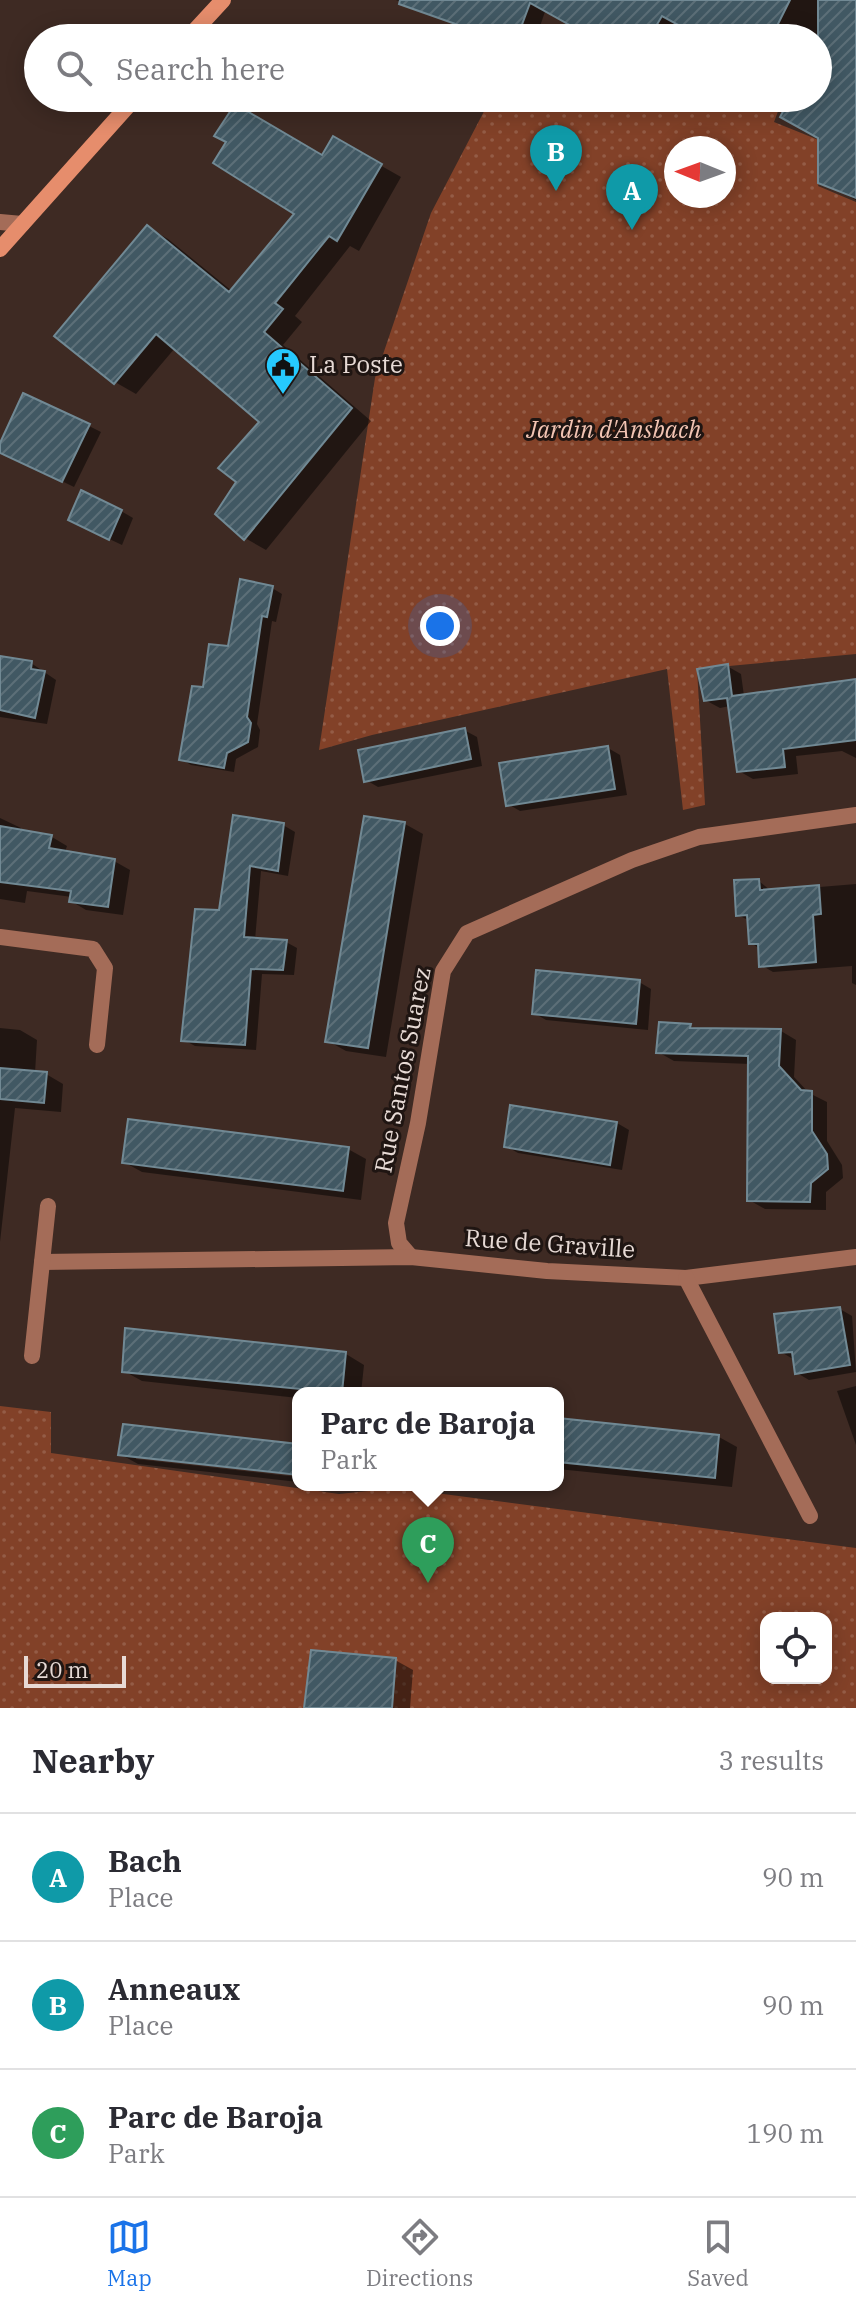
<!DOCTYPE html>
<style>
:root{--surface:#fff;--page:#f2f2f3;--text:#2b2b33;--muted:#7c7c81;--line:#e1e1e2;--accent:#1a73e8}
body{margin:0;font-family:"IBM Plex Serif",serif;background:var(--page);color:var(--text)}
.controls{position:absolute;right:24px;bottom:24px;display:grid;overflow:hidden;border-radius:16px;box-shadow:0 4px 20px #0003}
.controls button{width:72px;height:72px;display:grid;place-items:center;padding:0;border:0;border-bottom:2px solid var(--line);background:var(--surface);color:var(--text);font:40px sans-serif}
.compass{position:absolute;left:664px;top:136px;width:72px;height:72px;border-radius:50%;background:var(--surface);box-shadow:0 4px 20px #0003;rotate:271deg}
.scale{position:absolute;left:24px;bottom:20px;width:102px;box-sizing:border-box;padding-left:8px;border:4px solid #e7dad5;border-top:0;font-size:22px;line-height:28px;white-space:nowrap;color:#e7dad5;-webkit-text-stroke:6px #1f1512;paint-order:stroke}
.you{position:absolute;left:440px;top:626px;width:28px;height:28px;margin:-20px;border:6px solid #fff;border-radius:50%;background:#1a73e8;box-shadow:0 0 0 12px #1a73e833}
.badge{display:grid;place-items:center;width:52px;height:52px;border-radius:50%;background:var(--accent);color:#fff;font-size:26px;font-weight:700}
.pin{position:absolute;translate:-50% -66px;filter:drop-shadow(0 2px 4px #0008)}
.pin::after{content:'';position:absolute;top:42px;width:28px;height:24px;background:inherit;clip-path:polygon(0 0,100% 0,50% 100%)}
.popup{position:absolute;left:292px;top:1387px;width:272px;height:104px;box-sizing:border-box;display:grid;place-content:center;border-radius:16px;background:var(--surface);filter:drop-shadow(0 2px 6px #0005);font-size:26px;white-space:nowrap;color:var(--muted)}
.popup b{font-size:30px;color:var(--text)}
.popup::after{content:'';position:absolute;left:50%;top:100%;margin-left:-16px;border:16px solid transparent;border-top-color:var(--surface)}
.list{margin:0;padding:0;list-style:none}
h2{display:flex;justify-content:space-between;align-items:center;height:104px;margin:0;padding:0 32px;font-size:34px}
h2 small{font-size:26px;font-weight:400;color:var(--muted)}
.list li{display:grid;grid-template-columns:52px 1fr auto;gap:24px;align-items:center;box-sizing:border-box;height:128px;padding:0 32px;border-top:2px solid var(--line)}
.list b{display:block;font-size:30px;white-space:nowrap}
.list p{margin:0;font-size:26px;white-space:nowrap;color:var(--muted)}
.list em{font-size:26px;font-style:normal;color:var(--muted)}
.icon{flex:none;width:44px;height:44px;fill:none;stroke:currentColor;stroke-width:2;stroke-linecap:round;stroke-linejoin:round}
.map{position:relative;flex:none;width:856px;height:1708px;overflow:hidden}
.search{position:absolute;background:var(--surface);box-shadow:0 4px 20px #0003;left:24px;right:24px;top:24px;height:88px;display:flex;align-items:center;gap:20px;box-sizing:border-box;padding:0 28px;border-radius:44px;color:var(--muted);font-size:30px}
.sheet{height:488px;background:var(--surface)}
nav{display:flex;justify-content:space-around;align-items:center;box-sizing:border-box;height:112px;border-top:2px solid var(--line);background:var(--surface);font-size:22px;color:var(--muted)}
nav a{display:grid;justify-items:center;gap:4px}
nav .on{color:var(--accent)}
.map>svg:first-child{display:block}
.park{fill:url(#park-dots);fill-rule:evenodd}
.shadow{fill:#0007}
.building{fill:url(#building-hatch);stroke:#718994;stroke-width:2}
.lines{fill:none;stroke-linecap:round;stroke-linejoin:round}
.street{stroke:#a46c58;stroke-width:16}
.secondary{stroke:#e68d6c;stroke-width:16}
.labels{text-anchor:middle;stroke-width:6;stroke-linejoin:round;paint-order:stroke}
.poi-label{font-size:24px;fill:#e7dad5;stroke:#1f1512;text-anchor:start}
.park-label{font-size:24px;font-style:italic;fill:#f2c4b3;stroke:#1f1512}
.street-label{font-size:24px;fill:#e7dad5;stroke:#1f1512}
</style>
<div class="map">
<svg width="856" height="1708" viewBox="0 0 856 1708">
<defs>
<pattern id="park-dots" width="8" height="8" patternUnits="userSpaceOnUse" patternTransform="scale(2)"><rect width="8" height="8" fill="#824128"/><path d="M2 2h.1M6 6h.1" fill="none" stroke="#945c46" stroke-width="1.8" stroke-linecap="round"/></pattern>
<pattern id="building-hatch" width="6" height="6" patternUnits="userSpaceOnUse" patternTransform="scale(2)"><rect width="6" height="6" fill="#415863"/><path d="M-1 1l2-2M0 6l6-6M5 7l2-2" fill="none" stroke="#5c6f78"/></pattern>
</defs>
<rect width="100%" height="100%" fill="#3e2a23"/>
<!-- park -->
<g class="park">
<path d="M491,98h292l-9,24 57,23 -13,41 38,16v452l-159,15 8,136 -22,5 -16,-141 -295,66 -53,15 56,-372 56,-165zM676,148h48v48h-48z"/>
<path d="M0,1406l51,6v41l288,41 59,-6 458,60v160h-856zM766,1618h60v60h-60z"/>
</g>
<!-- shadow -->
<g class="shadow">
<polygon points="396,0 549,0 536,38 490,38"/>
<polygon points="581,0 856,0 856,200 825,184 841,149 792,98 818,98 818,38 707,38 682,24 674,38 597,38"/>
<polygon points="334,139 401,177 359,251 350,246 295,316 302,322 283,345 371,421 266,550 245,538 239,482 261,422 175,348 136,394 115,382 147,227 168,239 232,291 297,213"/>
<polygon points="89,426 101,432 74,487 0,451 0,447"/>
<polygon points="121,511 133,518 122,545 82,526"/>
<polygon points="272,588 282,594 276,622 272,621 257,724 260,730 258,747 236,759 234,772 191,765 181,759 205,689"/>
<polygon points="0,658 31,663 56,680 47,724 0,717"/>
<polygon points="727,666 741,674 744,696 856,682 856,758 842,751 796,756 798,774 753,779 739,771 730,706 720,708 705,700"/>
<polygon points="464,730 477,737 482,766 378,787 366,780"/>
<polygon points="608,748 620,755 627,795 520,811 508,804"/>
<polygon points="0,818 21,828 20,832 52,837 67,846 65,852 114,861 130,870 123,915 86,910 71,901 72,897 27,891 25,903 0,899"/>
<polygon points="235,818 283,825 295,832 288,876 261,871 255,940 286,942 297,948 294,975 262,974 256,1050 195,1046 184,1040 221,912"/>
<polygon points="366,818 405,824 423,834 386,1057 346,1051 328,1041"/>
<polygon points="759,881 771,891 856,884 856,985 852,983 852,966 773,972 761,965 760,949 751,943 750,921 738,915"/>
<polygon points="639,982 651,989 648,1030 546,1020 534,1013"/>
<polygon points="690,1026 697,1030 781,1031 796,1040 794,1077 809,1093 827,1102 827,1141 842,1165 843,1178 826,1192 826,1210 765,1209 749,1200 750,1064 674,1061 658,1052"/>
<polygon points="0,1028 20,1030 37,1040 35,1073 46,1074 63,1084 61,1112 15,1108 0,1242"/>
<polygon points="617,1123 629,1130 622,1170 518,1153 506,1146"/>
<polygon points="348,1149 366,1159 361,1200 142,1172 124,1162"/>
<polygon points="840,1309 852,1316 856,1372 809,1380 797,1373 793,1359 781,1352"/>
<polygon points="346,1354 364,1365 361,1393 298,1393 298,1398 142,1381 124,1371"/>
<polygon points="856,1386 856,1445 837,1391"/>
<polygon points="558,1420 719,1437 737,1447 732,1487 558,1469"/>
<polygon points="298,1446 298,1473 136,1455 136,1459 298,1477 298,1482 138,1464 120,1454"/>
<polygon points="323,1485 353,1485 352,1488"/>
<polygon points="395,1660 413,1670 410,1708 306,1708"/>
</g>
<!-- building -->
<g class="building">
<polygon points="400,0 790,0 771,38 702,38 662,16 649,38 593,38 530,3 517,38 495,38 399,4"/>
<polygon points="818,0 856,0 856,198 818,183 818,138 780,117 790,98 818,98"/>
<polygon points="235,104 322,155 333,136 382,164 337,241 329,236 275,303 283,309 264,332 352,408 244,540 215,514 236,482 218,468 259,422 156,334 114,384 54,336 147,225 229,292 294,214 213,163 226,142 214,136"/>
<polygon points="23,393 90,424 62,482 0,453 0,443"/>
<polygon points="81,490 122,510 109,540 68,520"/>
<polygon points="240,579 273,586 267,617 262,616 247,717 251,723 248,742 227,753 224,768 179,760 192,686 203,687 209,644 228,646"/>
<polygon points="0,656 32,661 31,669 45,671 35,718 0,710"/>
<polygon points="728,664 732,696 856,679 856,740 783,749 785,767 737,772 727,698 704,701 697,669"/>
<polygon points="465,728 471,759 364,782 358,750"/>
<polygon points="608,746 615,789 506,806 499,763"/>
<polygon points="233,815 284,823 278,871 250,866 244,937 287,940 283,970 251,969 245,1045 181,1041 195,909 219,910"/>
<polygon points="364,816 405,822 368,1048 325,1042"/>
<polygon points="0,826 52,835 49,848 115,859 108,907 69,902 71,891 0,882"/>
<polygon points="759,879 760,890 819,885 821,914 813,915 816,962 759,967 758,944 749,944 747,915 736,916 734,880"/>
<polygon points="536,970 640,980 636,1024 532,1014"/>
<polygon points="659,1022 691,1024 690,1028 781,1029 779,1066 801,1090 812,1091 812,1131 827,1154 828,1169 811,1183 810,1202 747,1201 748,1056 656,1053"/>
<polygon points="0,1068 47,1072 44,1103 0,1099"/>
<polygon points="510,1105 617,1122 610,1165 504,1147"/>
<polygon points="128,1119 349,1147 343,1191 122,1163"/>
<polygon points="840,1307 850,1365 795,1374 792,1352 779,1353 774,1314"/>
<polygon points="125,1328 346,1352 342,1393 122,1372"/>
<polygon points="558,1418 719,1435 715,1478 558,1462"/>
<polygon points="123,1424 298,1444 298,1475 118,1455"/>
<polygon points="311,1650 396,1658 392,1708 304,1708"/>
</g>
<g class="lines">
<!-- street -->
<g class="street">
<polyline points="0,222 22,224"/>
<polyline points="0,937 93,949 105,968 97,1045"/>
<polyline points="411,1257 399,1243 396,1223 418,1123 443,971 467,933 632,860 699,837 856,815"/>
<polyline points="42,1262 411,1257 547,1271 686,1278 856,1257"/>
<polyline points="686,1278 810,1516"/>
<polyline points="32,1356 48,1206"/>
</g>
<!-- secondary -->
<g class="secondary">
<polyline points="188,38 223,0"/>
<polyline points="0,249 135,98"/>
</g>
</g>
<!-- icons -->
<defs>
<g id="civic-pin" transform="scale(1.8)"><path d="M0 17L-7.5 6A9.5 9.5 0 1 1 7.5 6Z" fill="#26c9fe" stroke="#1f1512"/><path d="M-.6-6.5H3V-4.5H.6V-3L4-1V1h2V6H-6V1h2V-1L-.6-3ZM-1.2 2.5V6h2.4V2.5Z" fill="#111"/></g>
</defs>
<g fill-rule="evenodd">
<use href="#civic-pin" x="283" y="365"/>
</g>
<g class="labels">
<!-- poi labels -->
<g class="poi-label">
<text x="309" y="373">La Poste</text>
</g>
<!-- park labels -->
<g class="park-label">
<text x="614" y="438">Jardin d'Ansbach</text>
</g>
<!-- street labels -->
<g class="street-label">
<text transform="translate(403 1070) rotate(-79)" y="8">Rue Santos Suarez</text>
<text transform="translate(550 1244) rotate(4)" y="8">Rue de Graville</text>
</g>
</g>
</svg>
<div class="controls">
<button><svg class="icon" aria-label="locate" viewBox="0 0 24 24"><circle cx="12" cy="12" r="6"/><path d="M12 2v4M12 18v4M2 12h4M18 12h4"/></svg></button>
</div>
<svg class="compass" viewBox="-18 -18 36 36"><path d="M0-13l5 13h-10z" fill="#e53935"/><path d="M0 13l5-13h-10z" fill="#7c7c81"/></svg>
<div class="scale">20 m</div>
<div class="you"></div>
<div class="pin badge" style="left:632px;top:230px;background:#0f9aa8">A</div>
<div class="pin badge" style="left:556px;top:191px;background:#0f9aa8">B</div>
<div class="pin badge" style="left:428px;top:1583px;background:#2e9e5b">C</div>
<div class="popup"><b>Parc de Baroja</b>Park</div>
<div class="search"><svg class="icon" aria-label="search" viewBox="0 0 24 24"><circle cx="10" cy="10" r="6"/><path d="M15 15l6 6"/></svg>Search here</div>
</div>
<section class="sheet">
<h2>Nearby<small>3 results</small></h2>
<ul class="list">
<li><span class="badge" style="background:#0f9aa8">A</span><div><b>Bach</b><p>Place</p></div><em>90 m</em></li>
<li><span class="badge" style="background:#0f9aa8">B</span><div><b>Anneaux</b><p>Place</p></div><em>90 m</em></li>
<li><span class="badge" style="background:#2e9e5b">C</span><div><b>Parc de Baroja</b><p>Park</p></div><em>190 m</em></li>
</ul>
</section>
<nav>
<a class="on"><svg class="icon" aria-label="map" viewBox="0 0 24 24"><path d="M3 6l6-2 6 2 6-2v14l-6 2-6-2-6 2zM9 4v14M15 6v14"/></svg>Map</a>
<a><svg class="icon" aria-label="directions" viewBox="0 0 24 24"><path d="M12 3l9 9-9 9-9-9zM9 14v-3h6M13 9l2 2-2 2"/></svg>Directions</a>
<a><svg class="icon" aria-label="saved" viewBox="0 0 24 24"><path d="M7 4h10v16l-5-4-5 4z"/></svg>Saved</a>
</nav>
